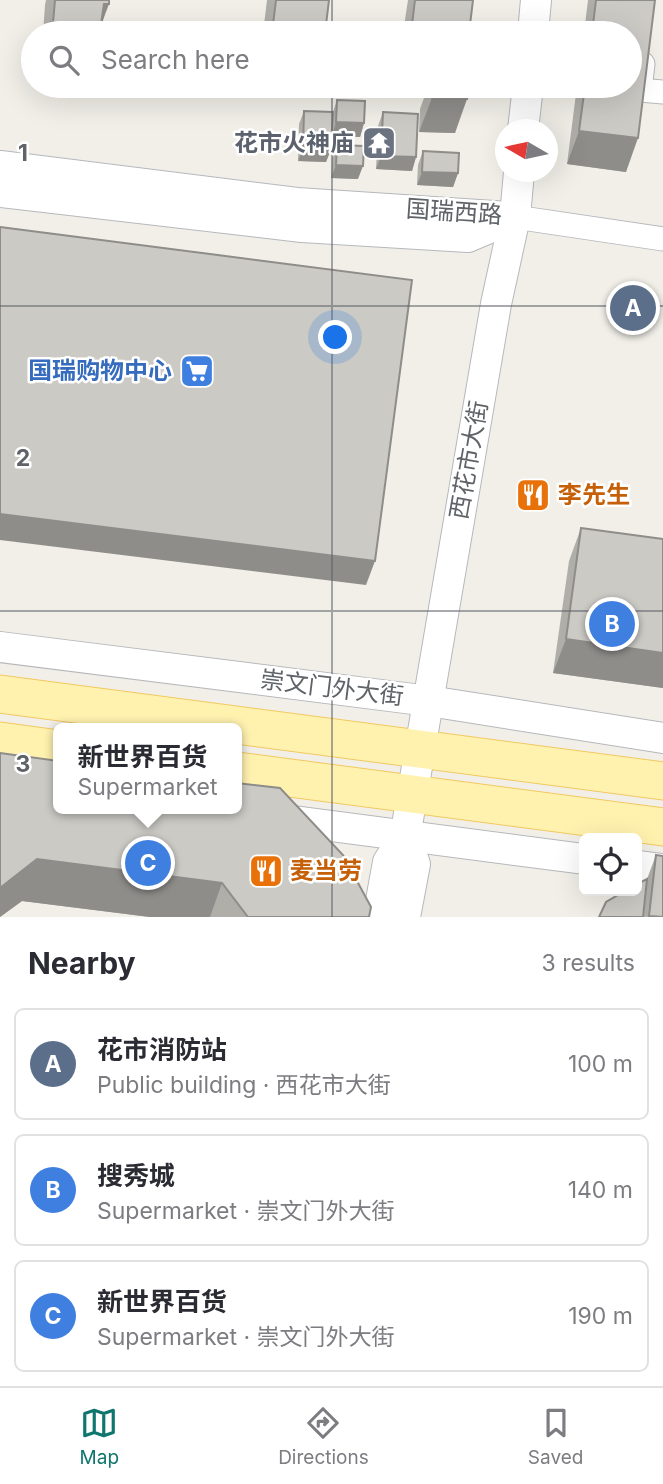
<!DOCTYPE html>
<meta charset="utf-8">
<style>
:root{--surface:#fff;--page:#f7f7f7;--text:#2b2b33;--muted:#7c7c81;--line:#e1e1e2;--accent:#0f766e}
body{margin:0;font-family:Inter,"Noto Sans SC",sans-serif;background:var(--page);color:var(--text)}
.controls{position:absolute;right:21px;bottom:21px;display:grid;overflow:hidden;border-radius:10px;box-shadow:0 7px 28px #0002}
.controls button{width:63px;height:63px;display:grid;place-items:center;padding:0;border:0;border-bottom:2px solid var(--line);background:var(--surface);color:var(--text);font:35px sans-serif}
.compass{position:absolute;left:495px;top:119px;width:63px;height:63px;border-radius:50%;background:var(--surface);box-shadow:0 7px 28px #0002;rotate:279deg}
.you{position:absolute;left:336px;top:338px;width:24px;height:24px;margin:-18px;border:5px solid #fff;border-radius:50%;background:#1a73e8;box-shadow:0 0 0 10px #1a73e833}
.badge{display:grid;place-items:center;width:46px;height:46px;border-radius:50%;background:var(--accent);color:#fff;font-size:23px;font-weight:700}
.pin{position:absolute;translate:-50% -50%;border:4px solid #fff;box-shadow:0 2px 7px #0006}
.popup{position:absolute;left:53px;top:723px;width:189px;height:91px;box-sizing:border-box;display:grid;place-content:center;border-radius:10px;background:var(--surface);filter:drop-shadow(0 2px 5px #0005);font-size:23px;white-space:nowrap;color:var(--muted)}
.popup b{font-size:26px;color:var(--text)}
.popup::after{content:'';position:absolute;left:50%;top:100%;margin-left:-14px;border:14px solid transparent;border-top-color:var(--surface)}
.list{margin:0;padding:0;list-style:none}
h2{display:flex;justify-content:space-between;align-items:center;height:91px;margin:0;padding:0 28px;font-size:30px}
h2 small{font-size:23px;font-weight:400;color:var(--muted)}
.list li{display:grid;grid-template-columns:46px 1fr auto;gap:21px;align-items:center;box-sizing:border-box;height:112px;margin:0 14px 14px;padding:0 14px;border:2px solid var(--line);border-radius:10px}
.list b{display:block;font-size:26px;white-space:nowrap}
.list p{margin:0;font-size:23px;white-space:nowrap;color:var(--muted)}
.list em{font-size:23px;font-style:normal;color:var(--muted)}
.icon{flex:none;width:38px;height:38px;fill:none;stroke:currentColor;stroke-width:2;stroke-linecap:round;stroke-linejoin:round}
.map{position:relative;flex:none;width:663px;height:917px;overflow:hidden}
.search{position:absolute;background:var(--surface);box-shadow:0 7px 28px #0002;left:21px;right:21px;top:21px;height:77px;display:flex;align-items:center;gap:18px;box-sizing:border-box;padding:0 24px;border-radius:38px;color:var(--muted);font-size:26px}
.sheet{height:469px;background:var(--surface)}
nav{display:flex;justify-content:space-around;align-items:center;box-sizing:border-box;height:98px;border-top:2px solid var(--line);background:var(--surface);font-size:19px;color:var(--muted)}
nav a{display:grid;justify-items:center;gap:4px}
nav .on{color:var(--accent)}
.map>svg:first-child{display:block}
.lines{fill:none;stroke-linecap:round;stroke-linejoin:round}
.minor-casing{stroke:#b5b8bc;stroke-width:25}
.tertiary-casing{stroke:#b5b8bc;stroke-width:32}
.primary-casing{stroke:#f2c960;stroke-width:39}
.minor{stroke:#fff;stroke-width:23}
.tertiary{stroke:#fff;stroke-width:30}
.primary{stroke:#fff2af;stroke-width:37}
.wall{fill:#afaea9}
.shaded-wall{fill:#8f8d8a}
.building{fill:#cccac5;stroke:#8f8d8a;stroke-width:2}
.grid{fill:none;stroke:#5f6368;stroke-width:2;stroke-opacity:0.55}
.labels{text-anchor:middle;stroke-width:5;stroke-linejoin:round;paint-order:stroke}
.worship-label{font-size:24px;font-weight:bold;fill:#5b616d;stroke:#fff;text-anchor:end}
.street-label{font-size:24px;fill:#5f6368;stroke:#fff}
.shop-label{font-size:24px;font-weight:bold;fill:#366cbe;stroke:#fff;text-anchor:end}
.food-label{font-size:24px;font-weight:bold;fill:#c56008;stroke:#fff;text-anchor:start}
.grid-label{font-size:23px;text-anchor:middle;font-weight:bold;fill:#5f6368;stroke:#fff;stroke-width:5;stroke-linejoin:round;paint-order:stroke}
</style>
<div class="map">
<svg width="663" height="917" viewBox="0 0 663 917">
<rect width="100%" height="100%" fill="#f1efe8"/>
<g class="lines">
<!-- minor casing -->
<g class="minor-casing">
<g id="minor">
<polyline points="643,64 640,90 663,92"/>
<polyline points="515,217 663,239"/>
</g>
</g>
<!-- tertiary casing -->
<g class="tertiary-casing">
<g id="tertiary">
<polyline points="533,33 536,0"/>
<polyline points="523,130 528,86"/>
<polyline points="0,166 297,203 511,217"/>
<polyline points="0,192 302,227 468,237 515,217"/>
<polyline points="0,647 429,701 663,738"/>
<polyline points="202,809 584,859"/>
<polyline points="405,837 415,864 405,917"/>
<polyline points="637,866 663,869"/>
<polyline points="378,917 388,862 405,837 496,304 515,217 519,172"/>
</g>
</g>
<!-- primary casing -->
<g class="primary-casing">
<g id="primary">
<polyline points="0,694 663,781"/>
<polyline points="0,741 59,749"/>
<polyline points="237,771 663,827"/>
</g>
</g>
<!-- minor -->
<use href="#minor" class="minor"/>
<!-- tertiary -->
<use href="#tertiary" class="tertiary"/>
<!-- primary -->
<use href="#primary" class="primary"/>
</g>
<!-- wall -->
<g class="wall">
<polygon points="46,0 109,0 102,24 105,33 43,33 45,5"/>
<polygon points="267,0 329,0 325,33 263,33"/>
<polygon points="408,0 473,0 469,33 403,33"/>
<polygon points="588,0 655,0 626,172 567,164 577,86 630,86 630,33 584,33"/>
<polygon points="396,86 468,86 455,133 419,132 420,109 425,95 396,91"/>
<polygon points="337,100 364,123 360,137 332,136 331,149 326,162 298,161 299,124 304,111 333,112"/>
<polygon points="383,112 416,157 412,171 376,169 378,126"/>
<polygon points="337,145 358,179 331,178 332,158"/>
<polygon points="423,151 458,173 453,187 417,185 418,165"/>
<polygon points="581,528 663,539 663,688 553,673 569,561"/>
<polygon points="0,753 369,917 150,917 22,901 0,917"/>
<polygon points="656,855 663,917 599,917 647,879"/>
</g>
<!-- shaded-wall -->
<g class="shaded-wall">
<polygon points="104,4 109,4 98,33"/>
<polygon points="38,86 87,86 84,96 37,90"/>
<polygon points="257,86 312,86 310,92"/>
<polygon points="398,86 429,86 425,95 396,91"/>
<polygon points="432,98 467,99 455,133 419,132"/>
<polygon points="336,122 364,123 360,137 332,136"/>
<polygon points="579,131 638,138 626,172 567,164"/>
<polygon points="303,148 331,149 326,162 298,161"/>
<polygon points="381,156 416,157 412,171 376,169"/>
<polygon points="336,165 363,166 358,179 331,178"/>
<polygon points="422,172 458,173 453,187 417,185"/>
<polygon points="0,514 375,561 366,585 0,540"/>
<polygon points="566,639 663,653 663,688 553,673"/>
<polygon points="37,859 222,883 210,917 150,917 22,901 0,917 0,888"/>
</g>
<!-- building -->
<g class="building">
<polygon points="55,0 109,0 109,4 104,4 101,24 106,24 105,33 49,33 51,22 53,23"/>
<polygon points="276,0 329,0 325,33 272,33"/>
<polygon points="415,0 473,0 469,33 411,33"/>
<polygon points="596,0 655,0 638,138 579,131 585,86 630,86 630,33 592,33"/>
<polygon points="432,86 468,86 467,99 432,98"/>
<polygon points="337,100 365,101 364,123 336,122"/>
<polygon points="304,111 333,112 331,149 303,148"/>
<polygon points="383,112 418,114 416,157 381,156"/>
<polygon points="337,145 364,146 363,166 336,165"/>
<polygon points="423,151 459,153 458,173 422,172"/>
<polygon points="0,227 412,280 375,561 0,514"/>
<polygon points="581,528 663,539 663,653 566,639"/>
<polygon points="0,753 59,761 59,809 237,809 237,783 280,788 343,855 371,907 369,917 248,917 222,883 37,859 0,888"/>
<polygon points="656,855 663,856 663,917 649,916"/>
<polygon points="647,879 643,917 599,917 606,902 625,891 637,891 637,884"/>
</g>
<!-- grid -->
<path class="grid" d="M332,0v33M332,86v831M0,306h663M0,611h663"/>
<!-- icons -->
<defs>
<g id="temple-square" transform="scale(1.75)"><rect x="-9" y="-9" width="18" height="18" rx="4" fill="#6b7280" stroke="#fff"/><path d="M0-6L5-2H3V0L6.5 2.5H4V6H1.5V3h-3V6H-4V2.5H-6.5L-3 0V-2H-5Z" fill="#fff"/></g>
<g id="supermarket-square" transform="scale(1.75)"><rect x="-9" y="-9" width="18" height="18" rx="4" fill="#3f7fe0" stroke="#fff"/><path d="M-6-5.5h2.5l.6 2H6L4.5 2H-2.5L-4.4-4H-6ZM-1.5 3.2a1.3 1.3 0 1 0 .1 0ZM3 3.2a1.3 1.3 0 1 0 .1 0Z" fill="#fff"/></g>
<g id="restaurant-square" transform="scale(1.75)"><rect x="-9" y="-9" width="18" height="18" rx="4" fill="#e8710a" stroke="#fff"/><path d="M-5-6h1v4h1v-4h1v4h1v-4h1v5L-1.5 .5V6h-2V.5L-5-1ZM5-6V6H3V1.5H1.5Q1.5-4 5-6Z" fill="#fff"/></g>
</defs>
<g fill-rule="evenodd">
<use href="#temple-square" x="379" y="143"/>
<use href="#supermarket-square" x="197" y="371"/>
<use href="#restaurant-square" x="533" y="495"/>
<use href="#restaurant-square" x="266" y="871"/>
</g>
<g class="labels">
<!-- worship labels -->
<g class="worship-label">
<text x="354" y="151">花市火神庙</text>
</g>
<!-- street labels -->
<g class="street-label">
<text transform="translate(454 212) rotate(4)" y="8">国瑞西路</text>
<text transform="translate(469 460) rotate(-80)" y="8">西花市大街</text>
<text transform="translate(332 688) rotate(7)" y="8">崇文门外大街</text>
</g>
<!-- shop labels -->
<g class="shop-label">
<text x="172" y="379">国瑞购物中心</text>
</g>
<!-- food labels -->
<g class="food-label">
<text x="558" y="503">李先生</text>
<text x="290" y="879">麦当劳</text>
</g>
</g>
<g class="grid-label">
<text x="23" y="161">1</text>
<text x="23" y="466">2</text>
<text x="23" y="772">3</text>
</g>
</svg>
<div class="controls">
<button><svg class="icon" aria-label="locate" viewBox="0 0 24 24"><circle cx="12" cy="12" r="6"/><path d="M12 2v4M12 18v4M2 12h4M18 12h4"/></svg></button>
</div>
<svg class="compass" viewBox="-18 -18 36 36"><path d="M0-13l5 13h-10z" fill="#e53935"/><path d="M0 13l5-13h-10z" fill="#7c7c81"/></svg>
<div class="you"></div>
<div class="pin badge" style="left:633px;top:308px;background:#5c6f8a">A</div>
<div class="pin badge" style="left:612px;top:624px;background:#3f7fe0">B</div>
<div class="pin badge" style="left:148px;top:863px;background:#3f7fe0">C</div>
<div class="popup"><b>新世界百货</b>Supermarket</div>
<div class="search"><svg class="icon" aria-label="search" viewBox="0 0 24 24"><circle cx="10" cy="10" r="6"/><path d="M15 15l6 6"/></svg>Search here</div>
</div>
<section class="sheet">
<h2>Nearby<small>3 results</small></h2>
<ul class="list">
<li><span class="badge" style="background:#5c6f8a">A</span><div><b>花市消防站</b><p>Public building · 西花市大街</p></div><em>100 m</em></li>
<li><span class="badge" style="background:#3f7fe0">B</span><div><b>搜秀城</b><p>Supermarket · 崇文门外大街</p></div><em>140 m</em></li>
<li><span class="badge" style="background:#3f7fe0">C</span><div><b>新世界百货</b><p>Supermarket · 崇文门外大街</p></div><em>190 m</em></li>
</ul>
</section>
<nav>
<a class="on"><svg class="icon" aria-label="map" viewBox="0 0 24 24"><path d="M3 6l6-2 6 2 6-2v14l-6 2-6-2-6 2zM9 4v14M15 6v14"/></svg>Map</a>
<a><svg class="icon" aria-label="directions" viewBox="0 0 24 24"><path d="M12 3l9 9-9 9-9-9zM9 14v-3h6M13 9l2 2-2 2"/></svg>Directions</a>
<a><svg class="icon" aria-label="saved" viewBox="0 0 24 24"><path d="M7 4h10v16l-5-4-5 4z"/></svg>Saved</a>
</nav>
